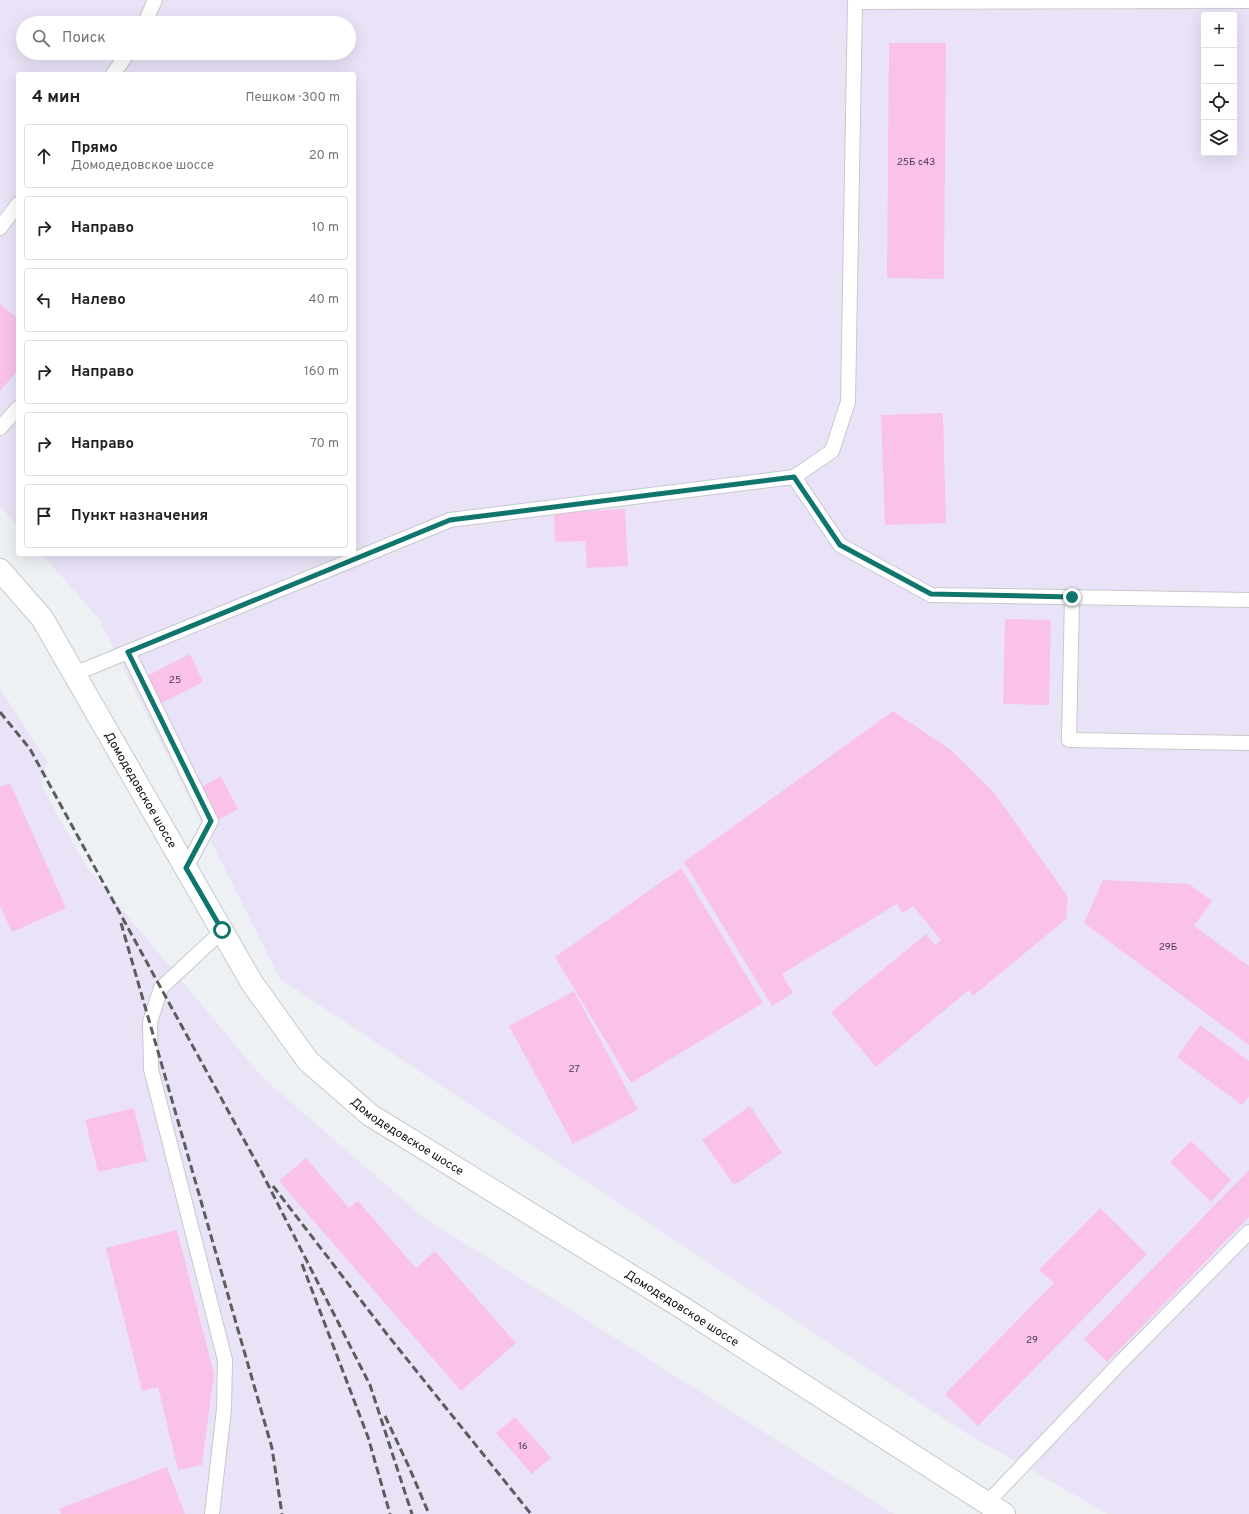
<!DOCTYPE html>
<html lang="ru">
<meta charset="utf-8">
<style>
:root{--surface:#fff;--page:#f6f6f6;--text:#222;--muted:#767676;--line:#e0e0e0}
body{margin:0;font-family:Overpass,sans-serif;background:var(--page);color:var(--text)}
.controls{position:absolute;right:12px;top:12px;display:grid;overflow:hidden;border-radius:4px;box-shadow:0 4px 16px #0002}
.controls button{width:36px;height:36px;display:grid;place-items:center;padding:0;border:0;border-bottom:1px solid var(--line);background:var(--surface);color:var(--text);font:20px sans-serif}
.stop{position:absolute;width:12px;height:12px;margin:-9px;border:3px solid #0f766e;border-radius:50%;background:#fff}
.stop.end{background:#0f766e;border-color:#fff;box-shadow:0 1px 4px #0008}
.list{margin:0;padding:0;list-style:none}
h2{display:flex;justify-content:space-between;align-items:center;height:52px;margin:0;padding:0 16px;font-size:17px}
h2 small{font-size:13px;font-weight:400;color:var(--muted)}
.list li{display:grid;grid-template-columns:26px 1fr auto;gap:12px;align-items:center;box-sizing:border-box;height:64px;margin:0 8px 8px;padding:0 8px;border:1px solid var(--line);border-radius:4px}
.list b{display:block;font-size:15px;white-space:nowrap}
.list p{margin:0;font-size:13px;white-space:nowrap;color:var(--muted)}
.list em{font-size:13px;font-style:normal;color:var(--muted)}
.icon{flex:none;width:22px;height:22px;fill:none;stroke:currentColor;stroke-width:2;stroke-linecap:round;stroke-linejoin:round}
.map{position:relative;flex:none;width:1249px;height:1514px;overflow:hidden}
.search{position:absolute;background:var(--surface);box-shadow:0 4px 16px #0002;left:16px;top:16px;width:340px;height:44px;display:flex;align-items:center;gap:10px;box-sizing:border-box;padding:0 14px;border-radius:22px;color:var(--muted);font-size:15px}
.panel{position:absolute;background:var(--surface);box-shadow:0 4px 16px #0002;left:16px;top:72px;width:340px;height:484px;border-radius:4px}
.map>svg:first-child{display:block}
.industrial{fill:#eae3f8;fill-rule:evenodd}
.building{fill:#fac2e9}
.lines{fill:none;stroke-linecap:round;stroke-linejoin:round}
.lane-casing{stroke:#c6c9cc;stroke-width:16}
.secondary-casing{stroke:#c6c9cc;stroke-width:24}
.lane{stroke:#fff;stroke-width:14}
.secondary{stroke:#fff;stroke-width:22}
.rail{stroke:#5b5c5e;stroke-width:3;stroke-dasharray:8 4;stroke-linecap:butt}
.route{stroke:#0f766e;stroke-width:5}
.labels{text-anchor:middle;stroke-width:4;stroke-linejoin:round;paint-order:stroke}
.number-label{font-size:10px;fill:#4a3c48}
.street-label{font-size:12px;fill:#101012;stroke:#fdfeff}
</style>
<div class="map">
<svg width="1249" height="1514" viewBox="0 0 1249 1514">
<rect width="100%" height="100%" fill="#eef1f4"/>
<!-- industrial -->
<g class="industrial">
<path d="M0,0h1249v1514h-141l-144,-82 -684,-453 -181,-360 -57,-65h312v-480h-336v453l-18,-21zM1204,15h30v138h-30zM23,23h326v30h-326z"/>
<polygon points="0,688 47,761 42,787 86,866 261,1076 423,1217 894,1514 0,1514"/>
</g>
<!-- building -->
<g class="building">
<polygon points="889,43 946,43 944,279 887,278"/>
<polygon points="0,304 18,319 18,370 0,391"/>
<polygon points="943,413 946,523 885,525 881,415"/>
<polygon points="625,509 628,566 587,568 585,541 555,542 554,513"/>
<polygon points="1005,619 1051,620 1049,705 1003,704"/>
<polygon points="190,654 203,682 160,704 147,676"/>
<polygon points="893,711 951,750 996,795 1068,897 1066,919 973,996 969,990 876,1067 831,1012 926,934 935,945 941,940 913,906 902,913 897,904 782,974 793,993 772,1006 684,862"/>
<polygon points="221,776 238,809 218,820 201,787"/>
<polygon points="10,783 66,908 12,932 0,906 0,787"/>
<polygon points="681,868 763,1003 631,1083 555,957"/>
<polygon points="1103,880 1189,884 1212,901 1194,926 1249,966 1249,1045 1084,923"/>
<polygon points="574,991 638,1110 573,1144 509,1026"/>
<polygon points="1200,1025 1249,1061 1249,1096 1242,1105 1177,1057"/>
<polygon points="750,1106 782,1153 734,1185 702,1140"/>
<polygon points="134,1108 147,1161 98,1172 85,1120"/>
<polygon points="1191,1141 1231,1180 1211,1202 1170,1162"/>
<polygon points="306,1158 349,1208 358,1201 416,1268 435,1251 516,1343 461,1391 279,1181"/>
<polygon points="1249,1170 1249,1217 1107,1362 1084,1339"/>
<polygon points="1100,1208 1147,1254 978,1426 945,1394 1054,1283 1039,1270"/>
<polygon points="177,1230 214,1374 202,1465 178,1470 158,1387 142,1391 106,1248"/>
<polygon points="515,1417 551,1458 532,1474 496,1433"/>
<polygon points="167,1467 185,1514 61,1514 59,1509"/>
</g>
<g class="lines">
<!-- lane casing -->
<g class="lane-casing">
<g id="lane">
<polyline points="145,23 155,0"/>
<polyline points="113,74 128,53"/>
<polyline points="0,228 18,204"/>
<polyline points="0,428 18,408"/>
<polyline points="794,477 840,545 931,595 1249,600"/>
<polyline points="1072,597 1069,740 1249,743"/>
<polyline points="128,652 211,821 186,868"/>
<polyline points="74,674 450,520 794,477 832,451 848,402 855,2 1249,1"/>
<polyline points="987,1503 1120,1363 1249,1232"/>
<polyline points="212,1514 224,1409 225,1360 151,1069 150,1022 161,988 222,931"/>
</g>
</g>
<!-- secondary casing -->
<g class="secondary-casing">
<g id="secondary">
<path id="s1" d="M0,570l42,48 210,365 56,78 62,54 305,188 329,211"/>
</g>
</g>
<!-- lane -->
<use href="#lane" class="lane"/>
<!-- secondary -->
<use href="#secondary" class="secondary"/>
<!-- rail -->
<g class="rail">
<polyline points="0,712 30,749 260,1169 370,1385 412,1514"/>
<polyline points="121,923 272,1448 282,1514"/>
<polyline points="273,1186 386,1333 531,1514"/>
<polyline points="302,1264 368,1437 390,1514"/>
<polyline points="385,1416 409,1467 429,1514"/>
</g>
</g>
<g class="lines">
<!-- route -->
<polyline class="route" points="222,930 186,868 211,821 128,652 450,520 794,477 840,545 931,594 1072,597"/>
</g>
<g class="labels">
<!-- number labels -->
<g class="number-label">
<text x="916" y="165">25Б с43</text>
<text x="175" y="683">25</text>
<text x="1168" y="950">29Б</text>
<text x="574" y="1072">27</text>
<text x="1032" y="1343">29</text>
<text x="523" y="1449">16</text>
</g>
<!-- street labels -->
<g class="street-label">
<text dy="4" stroke="none"><textPath href="#s1" startOffset="262">Домодедовское шоссе</textPath></text>
<text dy="4" stroke="none"><textPath href="#s1" startOffset="706">Домодедовское шоссе</textPath></text>
<text dy="4" stroke="none"><textPath href="#s1" startOffset="1030">Домодедовское шоссе</textPath></text>
</g>
</g>
</svg>
<div class="controls">
<button>+</button>
<button>−</button>
<button><svg class="icon" aria-label="locate" viewBox="0 0 24 24"><circle cx="12" cy="12" r="6"/><path d="M12 2v4M12 18v4M2 12h4M18 12h4"/></svg></button>
<button><svg class="icon" aria-label="layers" viewBox="0 0 24 24"><path d="M12 4l9 5-9 5-9-5zM3 14l9 5 9-5"/></svg></button>
</div>
<div class="stop" style="left:222px;top:930px"></div>
<div class="stop end" style="left:1072px;top:597px"></div>
<div class="search"><svg class="icon" aria-label="search" viewBox="0 0 24 24"><circle cx="10" cy="10" r="6"/><path d="M15 15l6 6"/></svg>Поиск</div>
<section class="panel">
<h2>4 мин<small>Пешком · 300 m</small></h2>
<ul class="list">
<li><svg class="icon" aria-label="ahead" viewBox="0 0 24 24"><path d="M12 20V5M6 11l6-6 6 6"/></svg><div><b>Прямо</b><p>Домодедовское шоссе</p></div><em>20 m</em></li>
<li><svg class="icon" aria-label="right" viewBox="0 0 24 24"><path d="M7 20v-9h11M14 6l5 5-5 5"/></svg><div><b>Направо</b></div><em>10 m</em></li>
<li><svg class="icon" aria-label="left" viewBox="0 0 24 24"><path d="M17 20v-9H6M10 6l-5 5 5 5"/></svg><div><b>Налево</b></div><em>40 m</em></li>
<li><svg class="icon" aria-label="right" viewBox="0 0 24 24"><path d="M7 20v-9h11M14 6l5 5-5 5"/></svg><div><b>Направо</b></div><em>160 m</em></li>
<li><svg class="icon" aria-label="right" viewBox="0 0 24 24"><path d="M7 20v-9h11M14 6l5 5-5 5"/></svg><div><b>Направо</b></div><em>70 m</em></li>
<li><svg class="icon" aria-label="arrive" viewBox="0 0 24 24"><path d="M6 21V4h12l-3 4 3 4H6"/></svg><div><b>Пункт назначения</b></div></li>
</ul>
</section>
</div>
